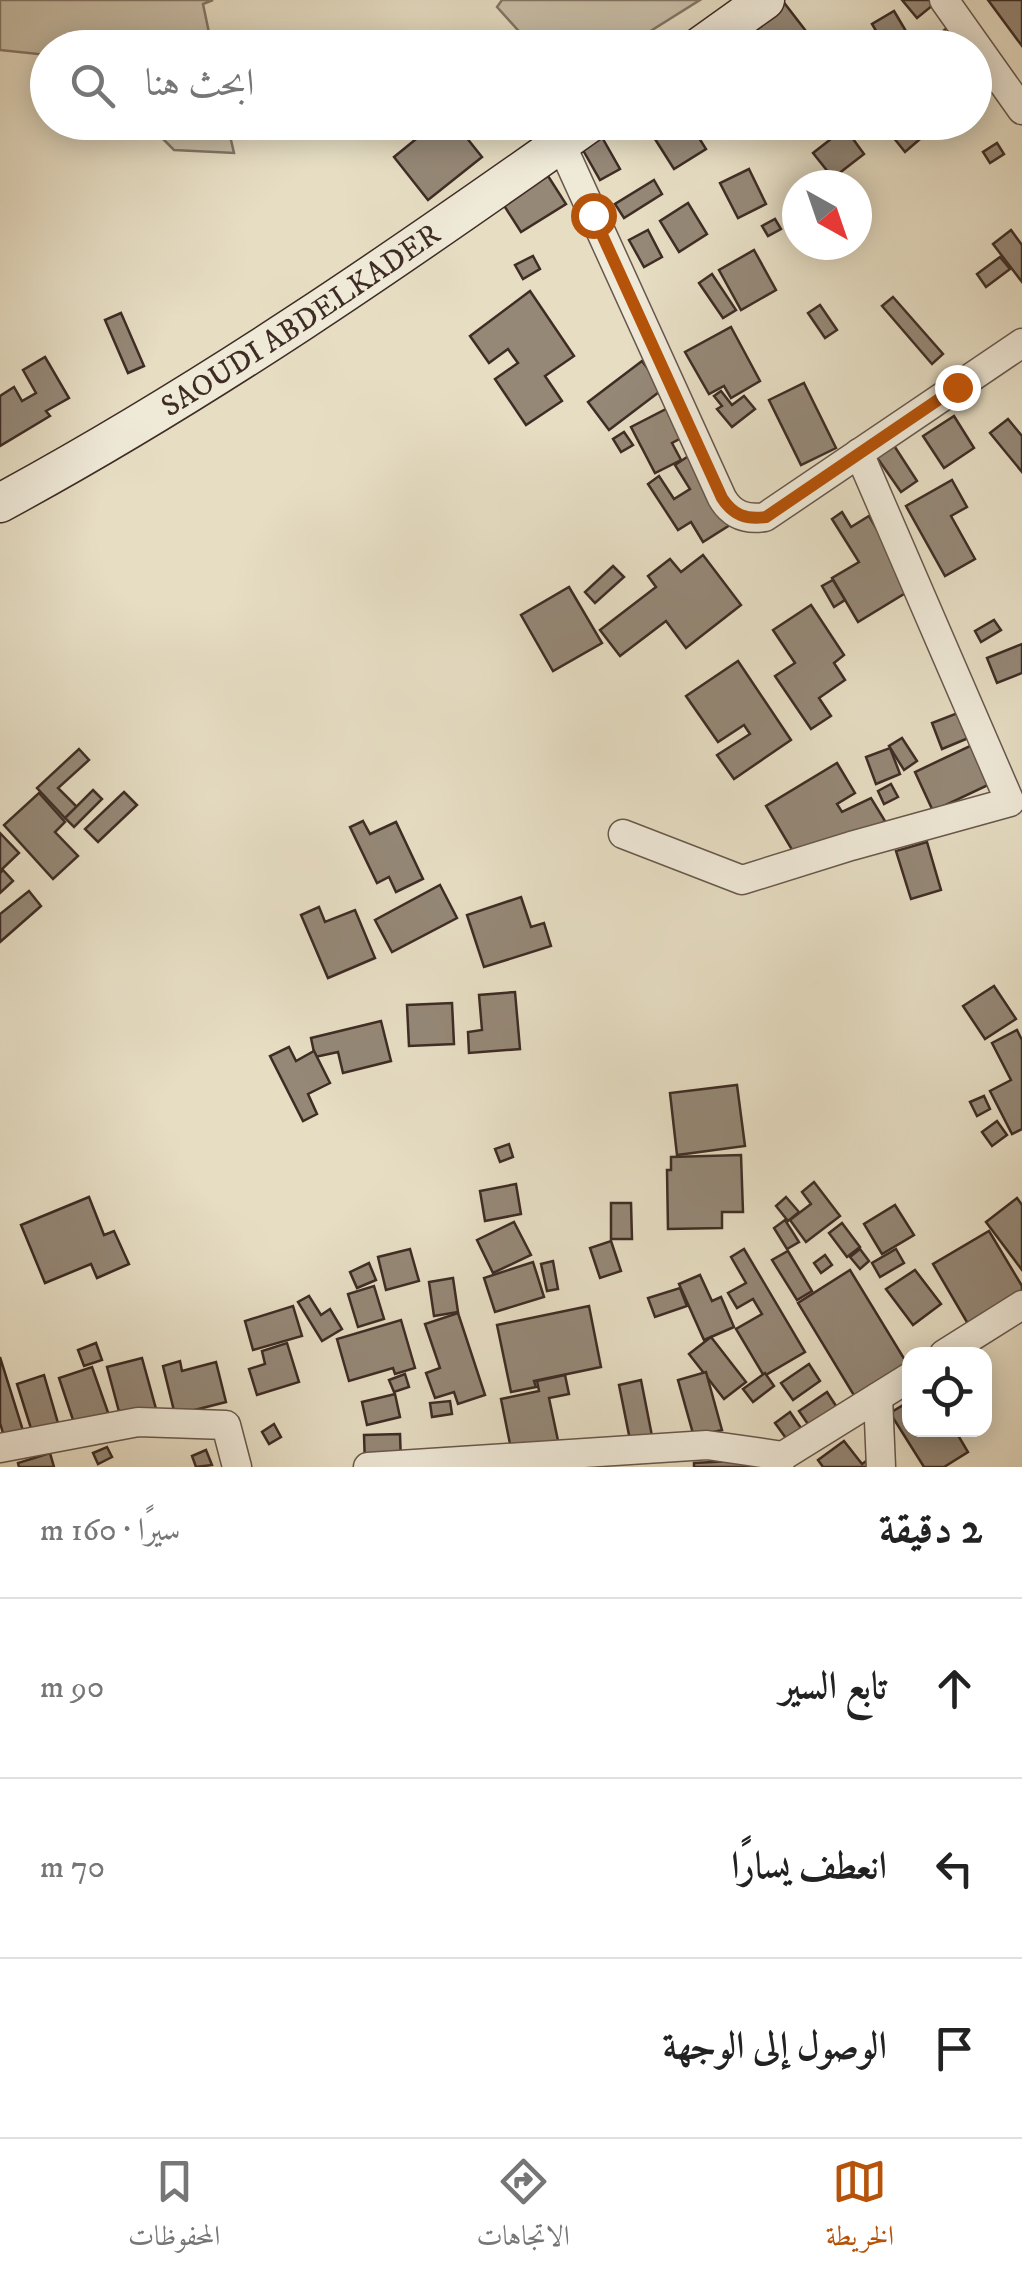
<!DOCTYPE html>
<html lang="ar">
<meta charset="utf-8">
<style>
:root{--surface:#fff;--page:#f6f6f6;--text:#222;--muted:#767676;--line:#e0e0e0;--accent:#b45309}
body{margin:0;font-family:"IM FELL DW Pica",Amiri,serif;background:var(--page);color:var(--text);direction:rtl}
.controls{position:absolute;right:30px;bottom:30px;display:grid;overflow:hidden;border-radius:20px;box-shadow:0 5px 25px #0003}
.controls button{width:90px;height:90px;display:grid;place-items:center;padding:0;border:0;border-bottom:2px solid var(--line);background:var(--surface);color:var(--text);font:50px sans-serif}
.compass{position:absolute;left:782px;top:170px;width:90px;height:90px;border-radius:50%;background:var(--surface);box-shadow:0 5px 25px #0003;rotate:140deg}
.stop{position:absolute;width:30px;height:30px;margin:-22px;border:8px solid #b45309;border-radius:50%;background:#fff}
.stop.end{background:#b45309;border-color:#fff;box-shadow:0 2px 10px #0008}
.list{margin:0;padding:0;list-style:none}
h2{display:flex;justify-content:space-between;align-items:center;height:130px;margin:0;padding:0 40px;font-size:42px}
h2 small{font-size:32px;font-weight:400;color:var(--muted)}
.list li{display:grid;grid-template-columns:65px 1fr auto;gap:30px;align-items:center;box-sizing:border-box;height:180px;padding:0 40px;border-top:2px solid var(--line)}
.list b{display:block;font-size:38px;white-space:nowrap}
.list em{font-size:32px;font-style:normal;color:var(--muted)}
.icon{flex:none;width:55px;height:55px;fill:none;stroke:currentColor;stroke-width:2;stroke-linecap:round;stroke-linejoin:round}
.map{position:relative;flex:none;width:1022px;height:1467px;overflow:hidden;direction:ltr}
.search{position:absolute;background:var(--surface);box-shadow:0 5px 25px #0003;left:30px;right:30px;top:30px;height:110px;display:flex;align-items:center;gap:25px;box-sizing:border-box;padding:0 35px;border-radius:55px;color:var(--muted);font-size:38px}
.sheet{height:670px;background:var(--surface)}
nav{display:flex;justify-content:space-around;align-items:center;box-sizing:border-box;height:140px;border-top:2px solid var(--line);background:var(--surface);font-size:28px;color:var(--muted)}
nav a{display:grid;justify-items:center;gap:5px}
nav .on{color:var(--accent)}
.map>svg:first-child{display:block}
.green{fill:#c9bfa8;stroke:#847666;stroke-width:2.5}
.building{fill:#958877;stroke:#3e2c25;stroke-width:2.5}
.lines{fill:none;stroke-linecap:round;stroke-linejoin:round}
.minor-casing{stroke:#68584c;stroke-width:31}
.secondary-casing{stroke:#3e2c25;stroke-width:41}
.minor{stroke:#efe9d8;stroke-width:28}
.secondary{stroke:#efe9d8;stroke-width:38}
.route{stroke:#b45309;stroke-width:12}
.labels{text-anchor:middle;stroke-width:9;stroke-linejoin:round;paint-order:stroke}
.street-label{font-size:30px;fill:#3e2c25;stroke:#efe9d8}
</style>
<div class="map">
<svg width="1022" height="1467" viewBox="0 0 1022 1467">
<rect width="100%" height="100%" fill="#e6ddc3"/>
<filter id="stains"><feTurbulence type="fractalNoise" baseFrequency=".002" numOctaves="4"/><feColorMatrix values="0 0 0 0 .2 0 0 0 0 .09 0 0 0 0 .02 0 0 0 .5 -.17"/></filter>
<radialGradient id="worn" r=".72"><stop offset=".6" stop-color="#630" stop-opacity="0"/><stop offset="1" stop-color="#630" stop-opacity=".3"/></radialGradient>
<!-- green -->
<g class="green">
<polygon points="0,0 213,0 203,4 212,47 48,48 47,55 0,50"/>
<polygon points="502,0 700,0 625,47 534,48 497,7"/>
<polygon points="147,123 227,123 234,153 174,150"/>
</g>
<!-- building -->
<g class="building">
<polygon points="782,0 819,48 768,48 749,23"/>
<polygon points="902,0 937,0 938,1 917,18"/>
<polygon points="988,0 1022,0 1022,46"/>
<polygon points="894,11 913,43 906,48 886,48 872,24"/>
<polygon points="954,23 972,48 925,48 924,45"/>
<polygon points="974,65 997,81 974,97 975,80"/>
<polygon points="437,122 454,122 482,157 428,200 394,157"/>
<polygon points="681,122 689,122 706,149 674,169 655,139"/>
<polygon points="859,122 880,122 861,138 853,128"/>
<polygon points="881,122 906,122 920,139 905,152"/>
<polygon points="845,128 864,154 833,178 813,153"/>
<polygon points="599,132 620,169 600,180 579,143"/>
<polygon points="997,143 1004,154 990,163 983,152"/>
<polygon points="749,169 766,204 738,218 720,183"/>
<polygon points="548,176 566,204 521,232 503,204"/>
<polygon points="654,180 662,194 624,218 615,204"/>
<polygon points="688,203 707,234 679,252 660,221"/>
<polygon points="775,219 781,229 768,236 762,226"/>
<polygon points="648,230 662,257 644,267 629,240"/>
<polygon points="1011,230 1022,245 1022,282 993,244"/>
<polygon points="754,250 776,290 741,310 719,270"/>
<polygon points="533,256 540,269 523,279 515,265"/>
<polygon points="1000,257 1010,269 986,287 977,274"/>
<polygon points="712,274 736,310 723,318 699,283"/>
<polygon points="530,291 574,356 545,376 562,401 526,425 495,379 518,363 508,349 489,363 470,336"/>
<polygon points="893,297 943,354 932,364 882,306"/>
<polygon points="820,305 837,330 825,338 808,313"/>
<polygon points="121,313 144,366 128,373 105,320"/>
<polygon points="731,327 760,381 731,398 724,386 709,394 685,352"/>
<polygon points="45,357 69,398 46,411 50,416 0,446 0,396 14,387 22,401 36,393 23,370"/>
<polygon points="642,361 663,389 609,430 588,402"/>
<polygon points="804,383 836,448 801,465 769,400"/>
<polygon points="721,391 732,405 744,396 755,409 732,427 717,409 722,406 714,396"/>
<polygon points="672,406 687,435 672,443 681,460 655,473 631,427"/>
<polygon points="954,416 974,448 944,468 923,436"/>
<polygon points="1008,419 1022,436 1022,472 990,433"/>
<polygon points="624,432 633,445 621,452 613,439"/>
<polygon points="893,444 917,481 901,492 876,456"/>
<polygon points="690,455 733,523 703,542 691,522 678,530 648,484 659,476 674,499 690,489 675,465"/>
<polygon points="952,480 967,507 951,516 975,559 945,576 906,506"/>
<polygon points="842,512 851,527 869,516 912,589 858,622 832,578 859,562 832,519"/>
<polygon points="703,555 741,605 686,648 666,621 620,656 600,630 656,587 648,576 670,559 681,572"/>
<polygon points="613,566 624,577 595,603 585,592"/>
<polygon points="833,580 845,600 834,607 822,586"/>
<polygon points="569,587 602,643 553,671 521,615"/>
<polygon points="811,605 844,655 834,663 845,680 819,698 831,716 811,729 775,676 795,663 773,630"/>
<polygon points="994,620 1001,630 981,642 975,631"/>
<polygon points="1022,644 1022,673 997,683 987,658"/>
<polygon points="738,661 791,740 734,779 717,755 750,734 744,725 718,742 686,696"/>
<polygon points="968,709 978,734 942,749 932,723"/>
<polygon points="902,738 917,761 904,770 889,746"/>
<polygon points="985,739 1003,778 933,811 915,772"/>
<polygon points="890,748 900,774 876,784 866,757"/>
<polygon points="79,749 89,760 58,788 77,807 65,818 37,788"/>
<polygon points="837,763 855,793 837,804 842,812 871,798 885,821 804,870 766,806"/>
<polygon points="891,784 898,797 884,804 878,791"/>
<polygon points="93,790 102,799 74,827 65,818"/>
<polygon points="124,792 137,805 98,842 85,829"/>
<polygon points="39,793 65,822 55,832 78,856 53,879 4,825"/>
<polygon points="363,821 370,834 396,822 423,879 396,892 389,877 377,883 350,827"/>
<polygon points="0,833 19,853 0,871"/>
<polygon points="927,842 941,890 911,899 896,851"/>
<polygon points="3,870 13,881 0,893 0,873"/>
<polygon points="440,885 457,918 392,952 375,920"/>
<polygon points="29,891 41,906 0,942 0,914"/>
<polygon points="521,897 531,927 544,923 551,946 484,967 467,915"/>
<polygon points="319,907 325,922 355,910 375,958 328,978 301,915"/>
<polygon points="994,986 1016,1019 985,1039 963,1006"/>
<polygon points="515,992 520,1049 469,1053 468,1032 482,1030 479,995"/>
<polygon points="452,1003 454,1044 409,1046 407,1005"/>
<polygon points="381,1021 391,1061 343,1073 338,1052 315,1057 311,1038"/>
<polygon points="1017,1030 1022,1040 1022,1129 1012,1134 990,1091 1011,1080 992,1043"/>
<polygon points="289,1047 296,1061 314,1051 330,1083 308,1094 317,1114 303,1121 270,1056"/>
<polygon points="737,1085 745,1146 677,1155 670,1093"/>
<polygon points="984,1096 990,1109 977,1116 970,1102"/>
<polygon points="997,1121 1007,1135 992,1146 982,1132"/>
<polygon points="509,1144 513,1157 500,1162 495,1149"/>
<polygon points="741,1155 743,1212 722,1212 722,1228 668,1229 667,1170 671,1170 671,1157"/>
<polygon points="814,1182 840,1216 806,1242 790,1220 811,1204 802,1192"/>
<polygon points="516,1184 521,1214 485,1221 480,1191"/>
<polygon points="89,1197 104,1235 114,1231 129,1264 97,1278 91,1264 45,1283 21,1225"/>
<polygon points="786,1197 799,1212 788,1221 776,1206"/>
<polygon points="1017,1198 1022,1205 1022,1270 986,1222"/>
<polygon points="611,1203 631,1203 632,1239 611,1239"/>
<polygon points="895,1205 914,1235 882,1254 864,1224"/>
<polygon points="785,1220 799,1242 787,1249 774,1228"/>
<polygon points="514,1222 531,1255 493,1273 477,1240"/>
<polygon points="842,1223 860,1247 847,1257 829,1233"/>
<polygon points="989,1231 1022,1286 1022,1299 971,1329 933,1264"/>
<polygon points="611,1241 621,1271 600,1278 590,1248"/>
<polygon points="410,1249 419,1281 386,1290 378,1257"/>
<polygon points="744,1249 805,1352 764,1376 736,1329 762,1314 753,1299 737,1308 728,1293 746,1283 731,1257"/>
<polygon points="860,1249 869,1261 860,1269 850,1257"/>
<polygon points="896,1249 904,1263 880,1277 872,1263"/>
<polygon points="788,1251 812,1291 797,1300 772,1260"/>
<polygon points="825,1255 832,1265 821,1273 814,1263"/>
<polygon points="553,1261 558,1289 547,1291 541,1264"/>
<polygon points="533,1262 544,1297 495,1312 484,1278"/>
<polygon points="369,1263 376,1280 357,1288 350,1272"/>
<polygon points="850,1270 908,1365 855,1397 798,1303"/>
<polygon points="915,1270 941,1304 913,1325 886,1289"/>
<polygon points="700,1275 712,1301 721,1297 734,1327 704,1340 679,1284"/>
<polygon points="453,1278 458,1312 434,1316 429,1282"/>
<polygon points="374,1286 384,1319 358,1327 348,1294"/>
<polygon points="680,1288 687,1306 655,1317 648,1298"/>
<polygon points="309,1296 321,1315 330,1309 342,1329 322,1341 298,1302"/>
<polygon points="293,1306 302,1336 253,1350 245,1321"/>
<polygon points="589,1306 601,1367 534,1381 536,1387 511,1392 497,1325"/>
<polygon points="458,1313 485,1395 458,1404 454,1392 435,1398 426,1373 440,1368 425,1324"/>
<polygon points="401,1320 415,1368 395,1374 393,1368 349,1381 337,1339"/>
<polygon points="711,1337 746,1382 724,1399 689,1354"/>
<polygon points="96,1343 102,1360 84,1366 78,1350"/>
<polygon points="287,1343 299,1382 257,1395 249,1369 265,1364 262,1351"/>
<polygon points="0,1357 25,1437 6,1443 0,1423"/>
<polygon points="142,1358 156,1409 121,1419 107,1367"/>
<polygon points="180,1361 182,1371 216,1362 226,1402 175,1415 163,1366"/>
<polygon points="809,1364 820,1381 793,1400 781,1383"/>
<polygon points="92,1367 111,1421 77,1432 59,1378"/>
<polygon points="706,1372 722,1430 694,1437 678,1380"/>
<polygon points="765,1373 774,1386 753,1402 743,1389"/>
<polygon points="405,1374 409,1387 394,1392 389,1380"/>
<polygon points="44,1375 60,1430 34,1438 17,1384"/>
<polygon points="565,1375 569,1394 549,1398 560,1450 513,1459 501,1399 539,1391 537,1381"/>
<polygon points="641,1380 653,1441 631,1445 619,1385"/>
<polygon points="827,1392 838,1409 810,1427 799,1411"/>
<polygon points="395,1394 400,1417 367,1425 362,1402"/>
<polygon points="450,1401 452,1414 432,1417 430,1403"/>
<polygon points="910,1401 910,1430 955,1430 968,1452 944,1467 924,1467 890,1413"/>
<polygon points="790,1412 803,1431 788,1441 775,1423"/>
<polygon points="274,1424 281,1437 269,1444 262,1432"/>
<polygon points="400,1434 401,1463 365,1465 364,1435"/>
<polygon points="844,1441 862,1464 869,1459 874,1467 823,1467 818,1460"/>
<polygon points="107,1447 112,1457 98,1464 93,1453"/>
<polygon points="206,1450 212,1465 196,1467 192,1456"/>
<polygon points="50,1453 54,1467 19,1467 18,1463"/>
<polygon points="751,1460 751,1467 694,1467 694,1463"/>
</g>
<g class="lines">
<!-- minor casing -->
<g class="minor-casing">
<g id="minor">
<polyline points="944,0 1022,110"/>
<path d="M561,144l161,354c10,17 24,22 43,19l257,-174"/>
<polyline points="623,834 742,880 851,846 1010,802 859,453"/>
<polyline points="944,1354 1022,1305"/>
<polyline points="878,1397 881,1467"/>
<polyline points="0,1448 138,1422 226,1425 237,1467"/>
<polyline points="368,1467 707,1445 783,1456"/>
<polyline points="777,1467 783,1456 910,1377"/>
</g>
</g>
<!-- secondary casing -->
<g class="secondary-casing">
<g id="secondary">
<polyline points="698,48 765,0"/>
<path id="s1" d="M0,503c207,-112 399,-245 591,-381"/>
</g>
</g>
<!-- minor -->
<use href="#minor" class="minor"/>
<!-- secondary -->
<use href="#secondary" class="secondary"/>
</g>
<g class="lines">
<!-- route -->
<path class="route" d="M593,215l129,283c11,17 24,22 44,19l191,-130"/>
</g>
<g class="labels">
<!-- street labels -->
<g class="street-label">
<text dy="10" stroke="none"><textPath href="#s1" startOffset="352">SAOUDI ABDELKADER</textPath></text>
</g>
</g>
<rect width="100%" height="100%" filter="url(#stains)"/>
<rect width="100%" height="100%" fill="url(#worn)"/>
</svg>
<div class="controls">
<button><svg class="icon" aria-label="locate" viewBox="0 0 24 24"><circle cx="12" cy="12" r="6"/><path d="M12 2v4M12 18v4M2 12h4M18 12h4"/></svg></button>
</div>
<svg class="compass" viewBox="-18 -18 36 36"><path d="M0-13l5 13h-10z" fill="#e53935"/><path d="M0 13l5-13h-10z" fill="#767676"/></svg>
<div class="stop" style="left:593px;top:215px"></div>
<div class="stop end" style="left:957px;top:387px"></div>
<div class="search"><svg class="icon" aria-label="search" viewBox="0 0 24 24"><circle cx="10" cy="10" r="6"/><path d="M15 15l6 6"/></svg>ابحث هنا</div>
</div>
<section class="sheet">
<h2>2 دقيقة<small>سيرًا · 160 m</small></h2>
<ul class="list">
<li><svg class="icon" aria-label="ahead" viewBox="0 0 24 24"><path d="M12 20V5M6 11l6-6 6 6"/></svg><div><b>تابع السير</b></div><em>90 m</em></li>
<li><svg class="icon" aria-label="left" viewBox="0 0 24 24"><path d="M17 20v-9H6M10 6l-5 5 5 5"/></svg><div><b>انعطف يسارًا</b></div><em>70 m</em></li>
<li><svg class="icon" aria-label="arrive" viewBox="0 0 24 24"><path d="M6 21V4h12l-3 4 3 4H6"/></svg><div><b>الوصول إلى الوجهة</b></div></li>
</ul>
</section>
<nav>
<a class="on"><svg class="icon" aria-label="map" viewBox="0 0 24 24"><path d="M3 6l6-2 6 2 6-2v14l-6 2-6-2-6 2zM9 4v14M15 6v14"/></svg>الخريطة</a>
<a><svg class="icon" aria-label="directions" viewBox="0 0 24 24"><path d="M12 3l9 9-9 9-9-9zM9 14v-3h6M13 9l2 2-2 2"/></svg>الاتجاهات</a>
<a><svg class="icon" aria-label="saved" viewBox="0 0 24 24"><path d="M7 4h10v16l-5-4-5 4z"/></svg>المحفوظات</a>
</nav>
